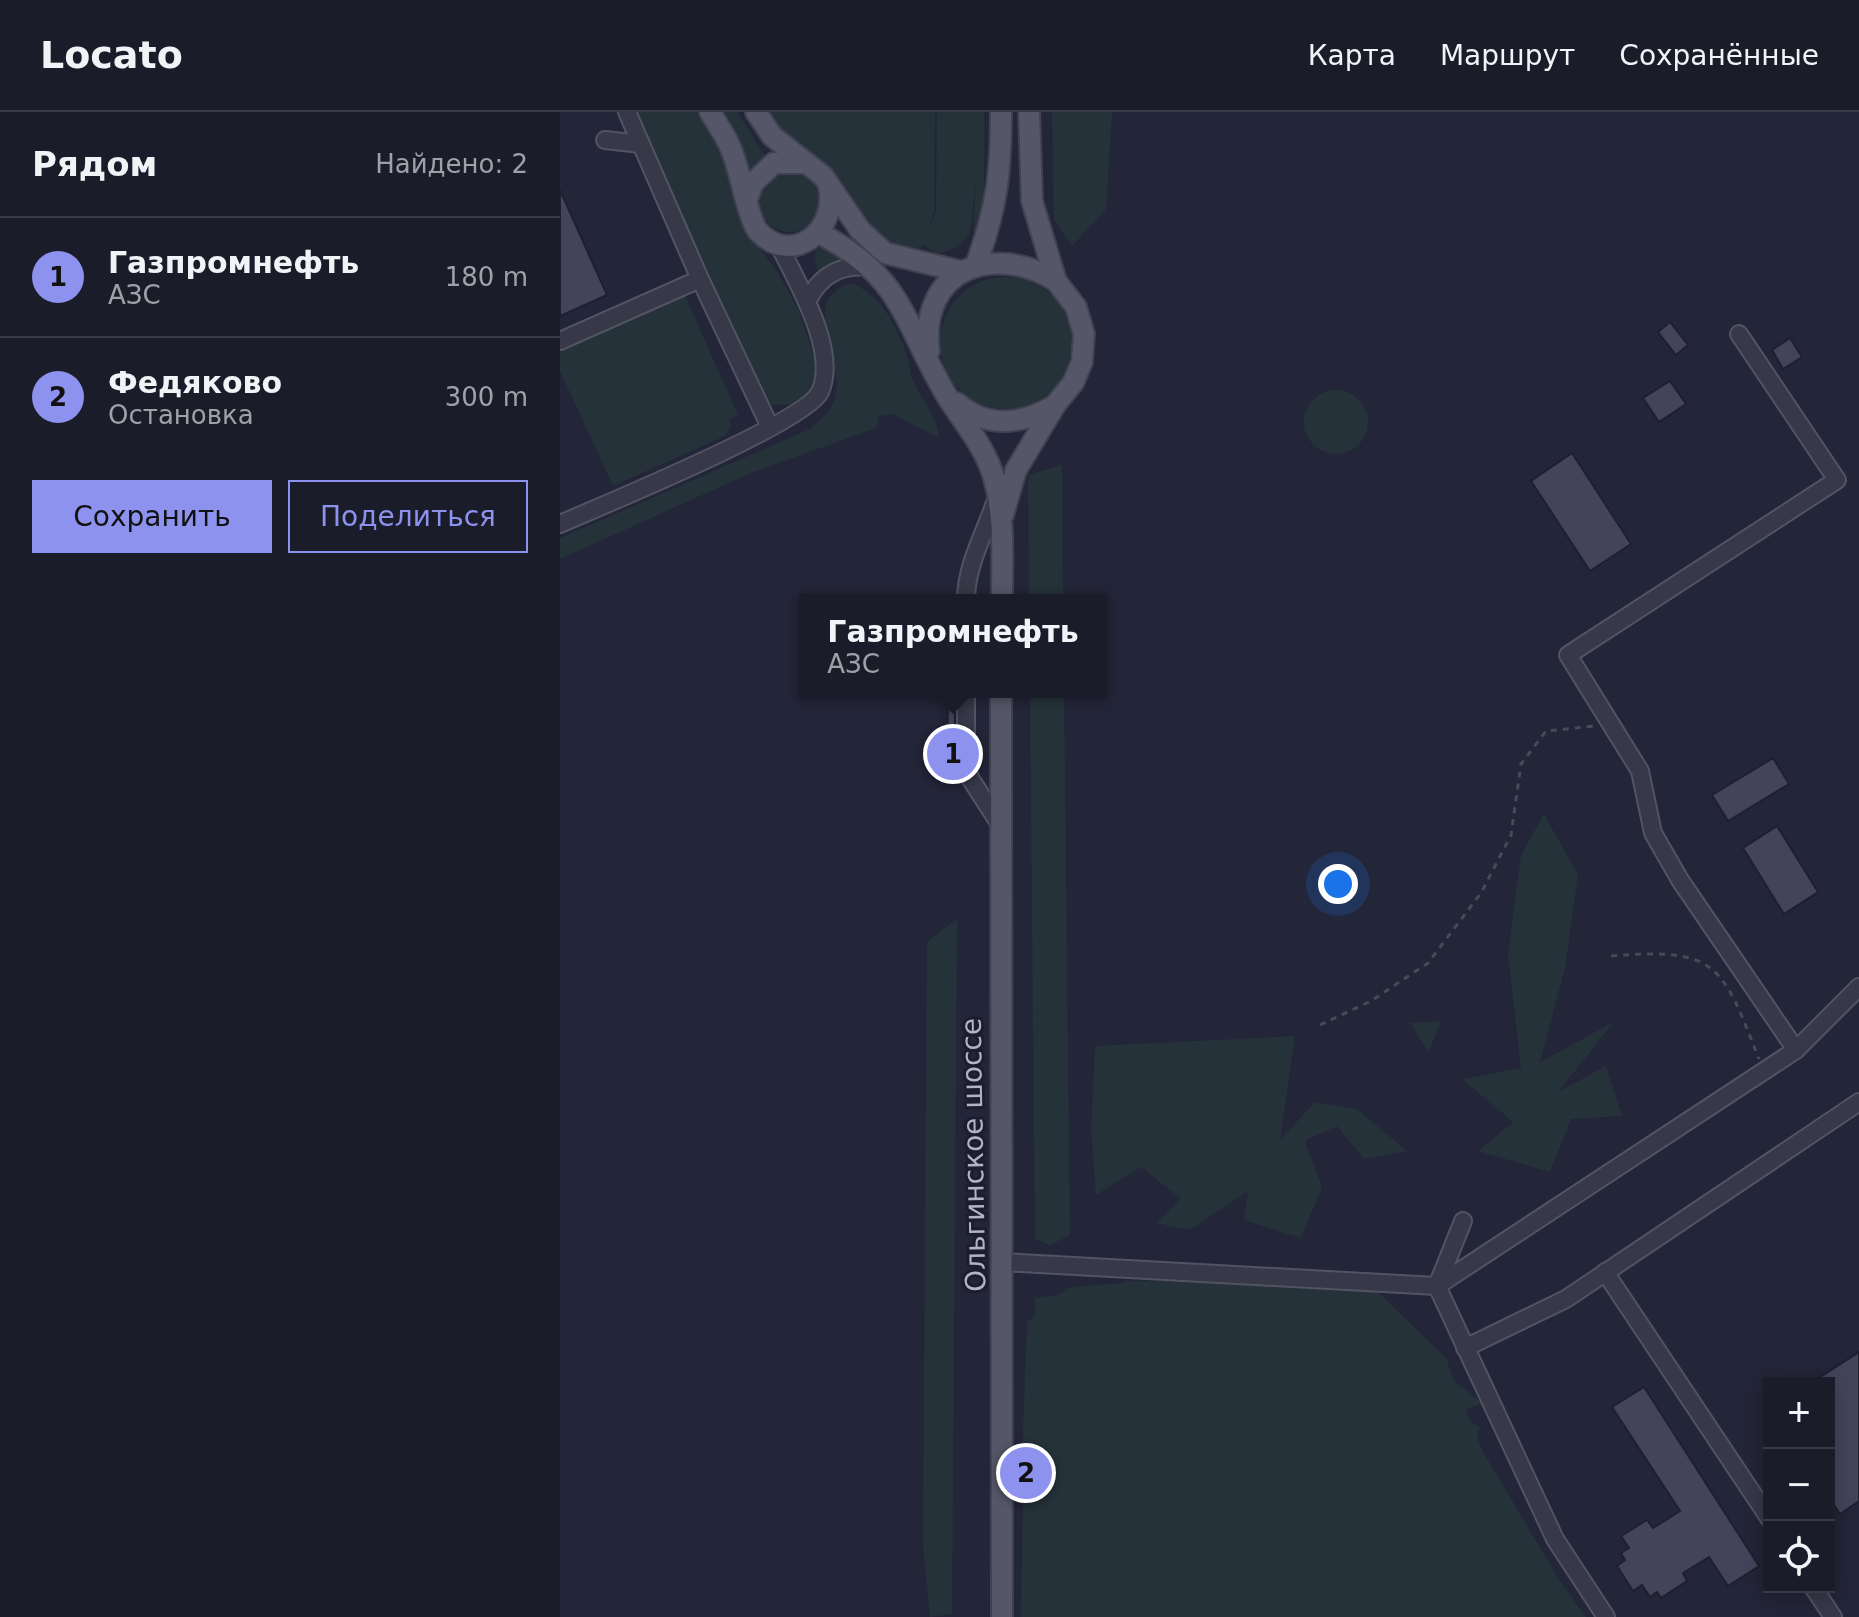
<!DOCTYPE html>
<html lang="ru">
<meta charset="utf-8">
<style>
:root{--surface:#1a1c2a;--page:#272936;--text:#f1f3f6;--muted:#9fa1a8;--line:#383a47;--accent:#8d92ee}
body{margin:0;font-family:"DejaVu Sans",sans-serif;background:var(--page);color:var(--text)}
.controls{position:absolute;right:24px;bottom:24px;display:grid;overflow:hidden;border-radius:0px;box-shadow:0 4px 20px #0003}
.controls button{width:72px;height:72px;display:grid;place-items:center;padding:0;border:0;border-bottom:2px solid var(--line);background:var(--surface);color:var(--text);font:40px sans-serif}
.you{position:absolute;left:778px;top:772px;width:28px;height:28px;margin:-20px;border:6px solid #fff;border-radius:50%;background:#1a73e8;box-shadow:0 0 0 12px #1a73e833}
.badge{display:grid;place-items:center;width:52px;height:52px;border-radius:50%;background:var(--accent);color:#111;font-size:26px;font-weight:700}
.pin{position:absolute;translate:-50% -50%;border:4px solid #fff;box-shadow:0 2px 8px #0006}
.popup{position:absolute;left:239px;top:482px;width:308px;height:104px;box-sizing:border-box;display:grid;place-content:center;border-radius:0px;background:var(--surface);filter:drop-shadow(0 2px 6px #0005);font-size:26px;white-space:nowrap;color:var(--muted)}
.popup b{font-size:30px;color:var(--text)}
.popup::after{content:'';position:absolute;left:50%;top:100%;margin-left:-16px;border:16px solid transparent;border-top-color:var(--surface)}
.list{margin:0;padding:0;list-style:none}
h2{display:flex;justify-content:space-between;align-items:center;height:104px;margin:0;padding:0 32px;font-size:34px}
h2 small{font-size:26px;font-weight:400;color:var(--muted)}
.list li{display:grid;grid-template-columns:52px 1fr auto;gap:24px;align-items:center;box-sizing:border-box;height:120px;padding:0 32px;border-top:2px solid var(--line)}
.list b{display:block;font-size:30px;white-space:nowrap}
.list p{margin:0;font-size:26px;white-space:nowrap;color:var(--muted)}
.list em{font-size:26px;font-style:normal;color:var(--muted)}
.actions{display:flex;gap:16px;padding:24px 32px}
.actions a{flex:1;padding:18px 0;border:2px solid var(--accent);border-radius:0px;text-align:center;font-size:28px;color:var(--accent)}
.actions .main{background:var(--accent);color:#111}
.icon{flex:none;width:44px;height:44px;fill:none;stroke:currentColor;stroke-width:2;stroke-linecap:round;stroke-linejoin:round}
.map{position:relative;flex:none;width:1299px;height:1505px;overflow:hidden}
header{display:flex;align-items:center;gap:48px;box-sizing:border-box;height:112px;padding:0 40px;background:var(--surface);border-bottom:2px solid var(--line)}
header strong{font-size:38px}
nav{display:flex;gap:44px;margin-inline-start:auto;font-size:28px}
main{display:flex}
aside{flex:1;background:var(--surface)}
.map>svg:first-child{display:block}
.green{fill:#26323a}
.building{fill:#434459;stroke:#1e1f2f;stroke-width:2}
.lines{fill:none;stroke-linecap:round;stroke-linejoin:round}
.minor-casing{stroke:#525363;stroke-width:20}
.major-casing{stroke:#404151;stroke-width:24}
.path{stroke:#434d56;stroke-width:3;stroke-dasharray:6 6;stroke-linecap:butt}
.minor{stroke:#373848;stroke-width:16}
.major{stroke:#555668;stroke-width:20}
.labels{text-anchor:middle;stroke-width:6;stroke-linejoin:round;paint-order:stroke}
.street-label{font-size:28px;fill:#b2b3c4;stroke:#1c1d2d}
</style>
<header>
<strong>Locato</strong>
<nav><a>Карта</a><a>Маршрут</a><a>Сохранённые</a></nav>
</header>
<main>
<aside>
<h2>Рядом<small>Найдено: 2</small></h2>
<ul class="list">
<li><span class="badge">1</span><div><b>Газпромнефть</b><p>АЗС</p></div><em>180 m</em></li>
<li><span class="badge">2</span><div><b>Федяково</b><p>Остановка</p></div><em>300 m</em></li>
</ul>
<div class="actions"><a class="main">Сохранить</a><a>Поделиться</a></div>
</aside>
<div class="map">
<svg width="1299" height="1505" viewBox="0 0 1299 1505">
<rect width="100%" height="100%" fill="#232538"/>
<!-- green -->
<g class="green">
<polygon points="76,0 142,0 165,49 182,113 217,159 238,197 258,255 253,281 237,292 211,293 202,284"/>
<polygon points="155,0 177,0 210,51 188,65"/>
<polygon points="209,0 375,0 374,99 368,119 376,99 377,0 424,0 424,91 413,122 416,69 410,122 395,136 379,142 382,139 377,142 363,132 359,140 341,142 310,118 286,75 226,27"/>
<polygon points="492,0 552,0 546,97 512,134 494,108"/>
<circle cx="230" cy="89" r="31"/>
<polygon points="263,133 288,149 258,163 254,140"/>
<circle cx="446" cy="231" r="66"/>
<path d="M291,171c30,12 46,42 56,73 3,8 3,17 6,24 8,20 25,37 26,58l-47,-24 -13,2 -3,12 -125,45 -191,86v-21l250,-109c7,-7 19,-15 22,-23 21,-43 -40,-103 19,-123z"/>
<polygon points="125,184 178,303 170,308 171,315 165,324 53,374 0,259 0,240"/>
<circle cx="776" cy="310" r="32"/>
<polygon points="502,353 503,488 469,488 468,363"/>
<polygon points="470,580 504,580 510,1123 490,1133 475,1127"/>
<polygon points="984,702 1018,763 1005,856 980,950 1054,910 998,980 1046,954 1062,1004 1011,1007 990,1060 918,1039 953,1010 902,967 961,956 948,842 961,743"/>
<polygon points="397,807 392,1502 370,1505 363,1431 367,830"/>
<polygon points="881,909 869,940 850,911"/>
<polygon points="735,924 720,1028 755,990 797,997 847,1039 804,1047 777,1014 745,1029 762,1075 741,1126 684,1108 688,1079 630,1118 596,1111 621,1087 581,1055 536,1083 531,1018 535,934"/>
<polygon points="562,1169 737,1170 813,1175 886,1246 894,1269 922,1291 906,1298 910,1309 920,1315 917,1325 922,1338 998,1466 1026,1505 461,1505 463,1385 471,1377 470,1351 462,1347 467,1210 475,1203 475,1186 499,1183 509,1175 567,1171"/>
</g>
<!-- building -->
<g class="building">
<polygon points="0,78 47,183 0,204"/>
<polygon points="1110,210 1128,233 1116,243 1098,220"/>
<polygon points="1230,226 1242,245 1223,257 1212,238"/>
<polygon points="1110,269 1126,292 1099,310 1083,286"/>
<polygon points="1012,341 1071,432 1030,459 971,369"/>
<polygon points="388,580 395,580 395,648 387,648"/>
<polygon points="1213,646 1229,672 1168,709 1152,683"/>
<polygon points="1217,714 1258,780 1224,802 1183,736"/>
<polygon points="1299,1240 1299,1389 1280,1402 1269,1385 1269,1271 1251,1271"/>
<polygon points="1084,1275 1199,1454 1168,1474 1149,1445 1123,1461 1127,1469 1101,1486 1097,1480 1090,1485 1082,1473 1073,1479 1057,1454 1065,1448 1061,1441 1069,1436 1061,1424 1087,1408 1093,1416 1120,1399 1052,1295"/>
</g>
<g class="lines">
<!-- minor casing -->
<g class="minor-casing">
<g id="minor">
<polyline points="67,0 140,167"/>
<polyline points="45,28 81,32"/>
<path d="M247,190c13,-27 33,-38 63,-35"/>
<polyline points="1179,222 1277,368 1008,543 1080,659 1093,721 1120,768 1236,938"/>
<polyline points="0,229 140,167 210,315"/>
<path d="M0,412c41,-18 246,-102 260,-132 19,-42 -24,-111 -42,-149"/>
<path d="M406,488c0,-36 20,-69 31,-103"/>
<polyline points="406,580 406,651 410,666 439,711"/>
<polyline points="903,1109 877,1174 995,1427 1046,1505"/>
<polyline points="442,1150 877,1174 1236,938 1299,875"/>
<polyline points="1045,1160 1209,1406"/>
<polyline points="905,1236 1006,1187 1299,990"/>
<polyline points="1253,1475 1273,1505"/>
</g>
</g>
<!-- major casing -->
<g class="major-casing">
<g id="major">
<path d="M150,0c7,12 16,24 21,37 9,20 17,70 27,82 33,36 80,1 71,-44"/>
<polyline points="196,0 212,24 263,64 300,118 325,141 399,159"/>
<polyline points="188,85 193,71 214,51 244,51"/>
<path d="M259,121c84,44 83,86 126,160 17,28 40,53 49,85 11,40 8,81 8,122"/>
<path d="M416,153c21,-58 25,-92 25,-153"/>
<path d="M369,239c-10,-82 64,-109 127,-70"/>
<path d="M397,291c29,25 63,22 95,4"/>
<polyline points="443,403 456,358 495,293 513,271 522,250 524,222 516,195 496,169 472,89 469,0"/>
<polyline points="441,580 442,1505"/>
</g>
</g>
<!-- path -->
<g class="path">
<path d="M1051,844c107,-9 111,9 148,103"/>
<polyline points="760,913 811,889 868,851 921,781 951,723 961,652 986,619 1035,614"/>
</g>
<!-- minor -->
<use href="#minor" class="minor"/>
<!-- major -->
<use href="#major" class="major"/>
</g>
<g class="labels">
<!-- street labels -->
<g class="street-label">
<text transform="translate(413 1043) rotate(-91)" y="10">Ольгинское шоссе</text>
</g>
</g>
</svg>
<div class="controls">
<button>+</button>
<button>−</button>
<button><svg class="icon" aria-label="locate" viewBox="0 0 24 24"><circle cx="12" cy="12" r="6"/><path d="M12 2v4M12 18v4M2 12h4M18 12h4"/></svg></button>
</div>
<div class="you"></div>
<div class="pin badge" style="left:393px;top:642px">1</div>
<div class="popup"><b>Газпромнефть</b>АЗС</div>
<div class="pin badge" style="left:466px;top:1361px">2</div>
</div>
</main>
